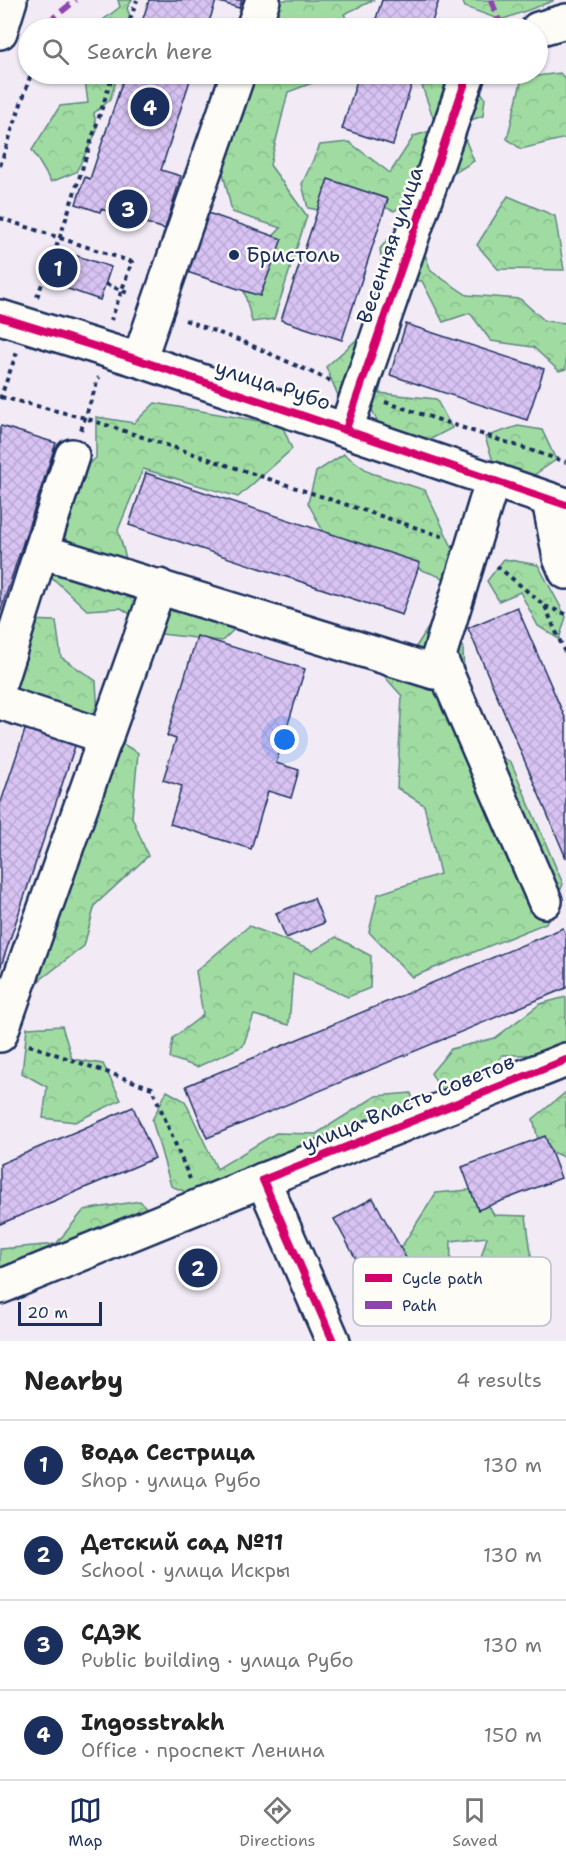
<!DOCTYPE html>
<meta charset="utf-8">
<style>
:root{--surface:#fff;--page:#f6f6f6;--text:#222;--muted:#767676;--line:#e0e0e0;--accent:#1b2f5e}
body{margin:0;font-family:"Shantell Sans",sans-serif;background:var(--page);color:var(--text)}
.scale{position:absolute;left:18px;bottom:15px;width:84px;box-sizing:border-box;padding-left:6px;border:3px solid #1b2f5e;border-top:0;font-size:16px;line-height:21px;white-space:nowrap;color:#1b2f5e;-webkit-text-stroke:4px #fdfcf7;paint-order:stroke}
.you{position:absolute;left:285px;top:740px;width:21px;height:21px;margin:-15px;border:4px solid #fff;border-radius:50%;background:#1a73e8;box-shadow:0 0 0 9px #1a73e833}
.badge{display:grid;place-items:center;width:39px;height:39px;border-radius:50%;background:var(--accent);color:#fff;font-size:20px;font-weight:700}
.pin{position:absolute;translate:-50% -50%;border:3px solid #fff;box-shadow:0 2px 6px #0006}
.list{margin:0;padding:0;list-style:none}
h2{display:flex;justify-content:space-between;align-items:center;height:78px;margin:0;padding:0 24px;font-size:26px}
h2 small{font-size:20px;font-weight:400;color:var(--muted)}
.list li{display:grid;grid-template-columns:39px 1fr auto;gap:18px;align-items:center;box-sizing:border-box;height:90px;padding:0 24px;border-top:2px solid var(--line)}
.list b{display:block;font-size:22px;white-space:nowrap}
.list p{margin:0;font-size:20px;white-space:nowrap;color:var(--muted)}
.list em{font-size:20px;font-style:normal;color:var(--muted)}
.icon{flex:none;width:33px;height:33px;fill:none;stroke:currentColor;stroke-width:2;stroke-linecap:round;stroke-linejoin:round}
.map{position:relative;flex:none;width:566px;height:1341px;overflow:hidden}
.search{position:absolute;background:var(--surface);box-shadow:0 2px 4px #0004;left:18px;right:18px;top:18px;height:66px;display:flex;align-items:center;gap:15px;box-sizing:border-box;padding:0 21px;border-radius:33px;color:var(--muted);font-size:22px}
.sheet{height:438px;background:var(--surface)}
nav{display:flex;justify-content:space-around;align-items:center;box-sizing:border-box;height:84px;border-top:2px solid var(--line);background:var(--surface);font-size:16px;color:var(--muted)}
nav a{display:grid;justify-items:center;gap:3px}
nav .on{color:var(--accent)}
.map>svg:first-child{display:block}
.forest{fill:url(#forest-crowns);stroke:#5e8680;stroke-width:1.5}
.building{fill:url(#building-cross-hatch);stroke:#1b2f5e;stroke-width:1.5}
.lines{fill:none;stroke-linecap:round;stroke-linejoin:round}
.minor-casing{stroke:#1b2f5e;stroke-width:38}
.major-casing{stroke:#1b2f5e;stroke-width:38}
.path{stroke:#1b2f5e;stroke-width:4;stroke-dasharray:4.5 4.5;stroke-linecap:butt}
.minor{stroke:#fdfcf7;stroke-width:33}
.major{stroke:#fdfcf7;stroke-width:33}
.quiet{stroke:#8e44ad;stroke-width:6;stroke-dasharray:12 6;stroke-linecap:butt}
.cycleway-casing{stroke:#fdfcf7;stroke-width:11}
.cycleway{stroke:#d6006c;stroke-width:8}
.poi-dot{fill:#1b2f5e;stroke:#fdfcf7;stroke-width:2}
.labels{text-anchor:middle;stroke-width:5;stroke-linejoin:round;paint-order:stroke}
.street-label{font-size:21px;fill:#1b2f5e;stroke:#fdfcf7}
.poi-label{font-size:21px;fill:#1b2f5e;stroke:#fdfcf7;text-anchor:start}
.key{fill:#fdfcf7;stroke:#b9bec9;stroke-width:1.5}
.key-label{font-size:16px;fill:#1b2f5e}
</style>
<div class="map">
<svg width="566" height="1341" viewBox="0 0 566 1341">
<defs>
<pattern id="forest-crowns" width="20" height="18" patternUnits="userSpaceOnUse" patternTransform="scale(1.5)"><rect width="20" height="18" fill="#a0dca2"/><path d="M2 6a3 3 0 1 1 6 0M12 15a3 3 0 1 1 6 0" fill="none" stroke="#89bd8e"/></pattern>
<pattern id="building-cross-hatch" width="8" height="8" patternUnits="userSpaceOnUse" patternTransform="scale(1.5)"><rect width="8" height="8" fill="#d8c3f3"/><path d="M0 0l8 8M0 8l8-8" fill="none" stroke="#b9a8d3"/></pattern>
</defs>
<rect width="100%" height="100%" fill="#f2ebf6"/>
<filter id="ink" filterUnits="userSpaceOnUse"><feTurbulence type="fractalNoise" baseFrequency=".0167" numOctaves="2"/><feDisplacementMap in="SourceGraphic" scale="12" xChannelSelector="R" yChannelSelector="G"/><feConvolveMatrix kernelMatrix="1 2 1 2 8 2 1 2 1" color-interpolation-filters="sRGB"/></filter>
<g filter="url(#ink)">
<!-- forest -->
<g class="forest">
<polygon points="118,0 132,0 127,8 133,25 132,28 100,28 103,20 120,7"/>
<polygon points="281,0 374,0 344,14 351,28 271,28"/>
<polygon points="462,0 553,0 553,1 501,20 465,7"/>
<polygon points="560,73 566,80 566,138 521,149 507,139 522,78"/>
<polygon points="87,74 118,74 110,100 94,113 97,131 76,172 51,182 32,150 60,106 88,103 85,80"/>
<polygon points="255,74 336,74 288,92 270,165 307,216 274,319 252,322 239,271 281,228 232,212 222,168"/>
<polygon points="428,74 469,74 485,98 483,116 459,124 474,161 394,211 345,191 336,213 308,208 302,184 320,145 349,142 390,173 414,136 437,129 421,83"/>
<polygon points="508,196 555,216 564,270 498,269 477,245"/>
<polygon points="392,234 418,235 431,271 467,295 520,299 545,321 566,323 566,369 559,371 533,347 491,341 470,313 443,322 422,281 384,279 380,249"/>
<polygon points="362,335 389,353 379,393 436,399 452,428 429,440 380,427 366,397 339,398 326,367"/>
<polygon points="155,403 282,425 292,449 238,497 143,469 118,530 135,591 222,589 243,621 222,641 161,634 121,608 87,610 44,570 67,481 96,458 96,417 134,423"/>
<polygon points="518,426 542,430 556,460 531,477 495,467 485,437"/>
<polygon points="344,454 371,473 425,490 461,566 443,578 324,533 308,503 316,472"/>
<polygon points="504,559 538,565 566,617 559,639 538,626 520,592 499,601 487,581"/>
<polygon points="435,617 463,647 466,739 511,762 563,884 546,923 412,977 369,932 378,894 440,874 424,805 397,788 402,696 369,659 414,650"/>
<polygon points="26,620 56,621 61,657 96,681 98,717 25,706 8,667"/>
<polygon points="113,738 138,753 132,817 148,856 95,905 84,946 36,983"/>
<polygon points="249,926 313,951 336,937 371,956 370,988 348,997 293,973 289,1025 254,1015 243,1046 197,1067 170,1058 173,1038 203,1015 196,971"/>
<polygon points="566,997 566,1042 546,1055 502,1055 484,1083 444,1096 431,1073 451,1049 495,1038 540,1004"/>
<polygon points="62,1026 72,1059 103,1064 121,1100 75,1122 43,1118 47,1087 22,1073 27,1028"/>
<polygon points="167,1091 185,1101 217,1169 276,1133 316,1134 376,1096 411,1093 416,1113 203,1199 171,1186 152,1120"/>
<polygon points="566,1092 566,1158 540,1147 533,1119"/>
<polygon points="479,1189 494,1215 526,1216 534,1275 506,1298 472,1288 487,1237 451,1241 450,1284 427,1306 400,1295 395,1257 436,1193"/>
<polygon points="140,1201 154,1216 0,1296 0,1249 56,1244 84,1210"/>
</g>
<!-- building -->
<g class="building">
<polygon points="149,0 242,0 239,8 216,1 207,28 140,28"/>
<polygon points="382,0 439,0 430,28 373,28"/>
<polygon points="125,74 192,74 161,170 181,176 165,229 101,209 100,212 76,204 85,177 90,179"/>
<polygon points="359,74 415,74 393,145 342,129"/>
<polygon points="328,179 388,199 342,340 281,320"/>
<polygon points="208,213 282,239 260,296 187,272"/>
<polygon points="59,250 111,267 100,300 48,282"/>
<polygon points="406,324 544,369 527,420 390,375"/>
<polygon points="1,426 56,443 0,613 0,427"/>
<polygon points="146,473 420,563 402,615 129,525"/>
<polygon points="517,607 566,720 566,858 468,628"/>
<polygon points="197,636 305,669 276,763 299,770 291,798 268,791 251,849 170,824 182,786 163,780 176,739 167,736"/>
<polygon points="28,721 78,737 0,969 0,805"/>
<polygon points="314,898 324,923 286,938 276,913"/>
<polygon points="563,928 566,935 566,988 207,1138 186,1086"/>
<polygon points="133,1107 155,1158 0,1224 0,1164"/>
<polygon points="545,1136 561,1178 478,1210 462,1167"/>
<polygon points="373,1198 411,1267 372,1288 334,1219"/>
</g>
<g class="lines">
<!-- minor casing -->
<g class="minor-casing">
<g id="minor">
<polyline points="253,28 263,0"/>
<polyline points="538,29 566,21"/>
<polyline points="0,317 139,360 566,505"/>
<polyline points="139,360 238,74"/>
<polyline points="346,429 468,74"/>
<polyline points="72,456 41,551 434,672 493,479"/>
<polyline points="549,500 560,558 566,572"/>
<polyline points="439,656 545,901"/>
<polyline points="0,681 41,551"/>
<polyline points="0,702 106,737"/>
<polyline points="0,1035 159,586"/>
<polyline points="263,1180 333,1341"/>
<polyline points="0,1287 263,1180 566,1060"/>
</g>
</g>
<!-- major casing -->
<g class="major-casing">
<polyline id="major" points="0,32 10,0"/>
</g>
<!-- path -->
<g class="path">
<polyline points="45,28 47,23"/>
<polyline points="127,28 137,0"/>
<polyline points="0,166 31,74"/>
<polyline points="0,218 132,262 111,320"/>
<polyline points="106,284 130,294"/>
<polyline points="37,297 60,237 113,74"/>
<polyline points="185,320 246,343 331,381"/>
<polyline points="1,397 85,418 444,537"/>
<polyline points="0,399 17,352"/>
<polyline points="385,402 566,462"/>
<polyline points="81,430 99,377"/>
<polyline points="497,566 545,606 566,655"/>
<polyline points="545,606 566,614"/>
<polyline points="29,1045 152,1088 190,1179"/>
</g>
<!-- minor -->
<use href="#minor" class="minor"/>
<!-- major -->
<use href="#major" class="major"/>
<!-- quiet -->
<g class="quiet">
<polyline points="491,0 502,28"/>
<polyline points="47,23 76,0"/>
</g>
<!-- cycleway casing -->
<g class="cycleway-casing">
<g id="cycleway">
<polyline points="0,317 139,360 566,505"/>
<polyline points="346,429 468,74"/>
<polyline points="333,1341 263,1180 566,1060"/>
</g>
</g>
<!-- cycleway -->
<use href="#cycleway" class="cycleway"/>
</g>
</g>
<!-- markers -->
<circle class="poi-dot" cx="234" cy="255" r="6"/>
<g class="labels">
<!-- street labels -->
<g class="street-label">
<text transform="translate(390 245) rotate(-71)" y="7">Весенняя улица</text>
<text transform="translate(273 385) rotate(18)" y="7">улица Рубо</text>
<text transform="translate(408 1103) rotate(-22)" y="7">улица Власть Советов</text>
</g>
<!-- poi labels -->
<g class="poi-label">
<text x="246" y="262">Бристоль</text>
</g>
</g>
<!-- legend -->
<rect x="353" y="1257" width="198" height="69" rx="9" class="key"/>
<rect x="365" y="1274" width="27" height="8" fill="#d6006c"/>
<rect x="365" y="1301" width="27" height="8" fill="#8e44ad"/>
<g class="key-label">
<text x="402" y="1284">Cycle path</text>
<text x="402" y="1311">Path</text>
</g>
</svg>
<div class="scale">20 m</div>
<div class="you"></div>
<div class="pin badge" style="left:58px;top:268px">1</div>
<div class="pin badge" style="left:198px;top:1268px">2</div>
<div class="pin badge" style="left:128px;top:209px">3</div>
<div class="pin badge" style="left:150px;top:107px">4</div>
<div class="search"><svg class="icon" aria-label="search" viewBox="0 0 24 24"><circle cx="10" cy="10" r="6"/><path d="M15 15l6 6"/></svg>Search here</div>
</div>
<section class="sheet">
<h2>Nearby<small>4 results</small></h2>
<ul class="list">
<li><span class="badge">1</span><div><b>Вода Сестрица</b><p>Shop · улица Рубо</p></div><em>130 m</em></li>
<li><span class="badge">2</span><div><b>Детский сад №11</b><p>School · улица Искры</p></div><em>130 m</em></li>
<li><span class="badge">3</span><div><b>СДЭК</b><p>Public building · улица Рубо</p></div><em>130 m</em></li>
<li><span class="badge">4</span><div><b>Ingosstrakh</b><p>Office · проспект Ленина</p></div><em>150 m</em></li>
</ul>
</section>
<nav>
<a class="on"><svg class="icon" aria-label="map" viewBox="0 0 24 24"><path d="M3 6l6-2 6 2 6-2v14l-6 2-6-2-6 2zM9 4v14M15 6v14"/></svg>Map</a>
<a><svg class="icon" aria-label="directions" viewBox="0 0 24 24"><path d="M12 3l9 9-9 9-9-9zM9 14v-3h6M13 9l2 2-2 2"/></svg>Directions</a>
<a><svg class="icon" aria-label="saved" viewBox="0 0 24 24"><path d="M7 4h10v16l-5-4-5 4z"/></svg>Saved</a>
</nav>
